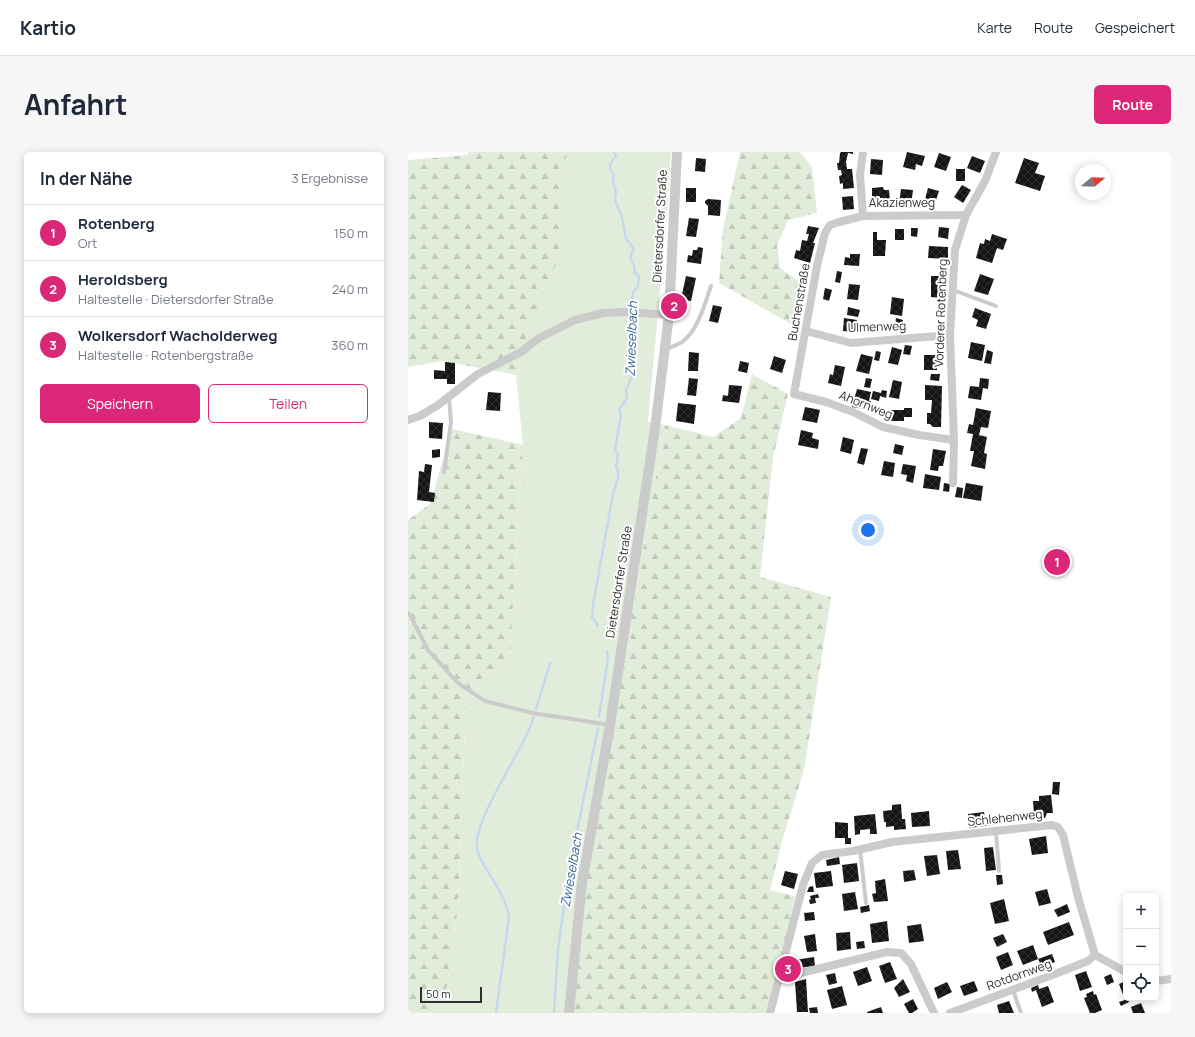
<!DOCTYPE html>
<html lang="de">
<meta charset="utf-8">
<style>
:root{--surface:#fff;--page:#f6f6f7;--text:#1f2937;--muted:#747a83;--line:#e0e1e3;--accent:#db2777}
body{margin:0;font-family:Manrope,sans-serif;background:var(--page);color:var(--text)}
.controls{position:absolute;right:12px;bottom:12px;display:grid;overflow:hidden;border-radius:6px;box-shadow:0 2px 10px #0003}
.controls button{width:36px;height:36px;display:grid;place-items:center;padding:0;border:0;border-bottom:1px solid var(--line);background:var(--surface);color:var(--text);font:20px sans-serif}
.compass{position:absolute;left:667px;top:12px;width:36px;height:36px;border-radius:50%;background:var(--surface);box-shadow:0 2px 10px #0003;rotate:71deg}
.scale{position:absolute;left:12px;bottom:10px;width:62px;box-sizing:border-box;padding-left:4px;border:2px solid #2e2e2e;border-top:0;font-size:11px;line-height:14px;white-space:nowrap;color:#2e2e2e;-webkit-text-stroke:3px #fff;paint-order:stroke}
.you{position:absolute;left:460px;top:378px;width:14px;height:14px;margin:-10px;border:3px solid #fff;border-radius:50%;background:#1a73e8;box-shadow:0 0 0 6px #1a73e833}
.badge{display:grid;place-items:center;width:26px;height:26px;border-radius:50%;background:var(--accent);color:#fff;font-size:13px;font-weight:700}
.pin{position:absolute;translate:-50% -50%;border:2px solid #fff;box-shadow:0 1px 4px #0006}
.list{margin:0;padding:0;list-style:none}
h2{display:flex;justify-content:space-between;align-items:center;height:52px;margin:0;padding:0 16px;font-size:17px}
h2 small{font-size:13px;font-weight:400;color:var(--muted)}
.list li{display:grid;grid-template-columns:26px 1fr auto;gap:12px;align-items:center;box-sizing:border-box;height:56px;padding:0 16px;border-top:1px solid var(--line)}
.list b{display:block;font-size:15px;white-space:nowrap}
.list p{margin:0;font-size:13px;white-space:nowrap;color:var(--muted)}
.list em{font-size:13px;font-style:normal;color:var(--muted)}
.actions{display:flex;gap:8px;padding:12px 16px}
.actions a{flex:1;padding:9px 0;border:1px solid var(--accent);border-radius:6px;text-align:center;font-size:14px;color:var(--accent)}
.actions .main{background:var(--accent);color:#fff}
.icon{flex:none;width:22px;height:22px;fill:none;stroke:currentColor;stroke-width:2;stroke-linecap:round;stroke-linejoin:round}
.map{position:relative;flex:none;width:763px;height:861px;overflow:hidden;border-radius:6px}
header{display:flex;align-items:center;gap:24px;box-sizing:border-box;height:56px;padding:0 20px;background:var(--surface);border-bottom:1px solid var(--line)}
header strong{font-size:19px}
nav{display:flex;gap:22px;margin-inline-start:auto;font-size:14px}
.intro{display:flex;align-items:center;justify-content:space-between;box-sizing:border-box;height:96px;padding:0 24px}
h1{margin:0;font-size:28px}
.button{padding:10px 18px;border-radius:6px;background:var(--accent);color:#fff;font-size:14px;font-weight:700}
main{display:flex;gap:24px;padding:0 24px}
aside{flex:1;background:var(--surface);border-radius:6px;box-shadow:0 2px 10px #0003}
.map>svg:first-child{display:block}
.green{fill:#e2ecda}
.forest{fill:url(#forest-firs)}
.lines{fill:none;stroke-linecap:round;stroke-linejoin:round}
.stream{stroke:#c5d9ee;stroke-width:2.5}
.building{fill:url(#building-cross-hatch)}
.service{stroke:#cbcbcb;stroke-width:4}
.minor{stroke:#cbcbcb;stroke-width:8}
.tertiary{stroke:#cbcbcb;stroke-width:10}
.labels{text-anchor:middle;stroke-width:4;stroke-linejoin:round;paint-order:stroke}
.street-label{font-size:12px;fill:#2e2e2e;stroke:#fff}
.water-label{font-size:13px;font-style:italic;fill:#366595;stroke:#fff}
</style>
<header>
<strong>Kartio</strong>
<nav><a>Karte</a><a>Route</a><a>Gespeichert</a></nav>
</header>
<div class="intro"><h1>Anfahrt</h1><a class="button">Route</a></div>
<main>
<aside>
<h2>In der Nähe<small>3 Ergebnisse</small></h2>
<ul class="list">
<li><span class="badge">1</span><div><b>Rotenberg</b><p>Ort</p></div><em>150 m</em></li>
<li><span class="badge">2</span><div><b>Heroldsberg</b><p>Haltestelle · Dietersdorfer Straße</p></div><em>240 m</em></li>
<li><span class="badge">3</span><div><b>Wolkersdorf Wacholderweg</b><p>Haltestelle · Rotenbergstraße</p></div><em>360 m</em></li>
</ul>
<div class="actions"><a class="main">Speichern</a><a>Teilen</a></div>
</aside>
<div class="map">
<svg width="763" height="861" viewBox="0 0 763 861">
<defs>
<pattern id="forest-firs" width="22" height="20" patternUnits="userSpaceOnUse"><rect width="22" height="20" fill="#e2ecda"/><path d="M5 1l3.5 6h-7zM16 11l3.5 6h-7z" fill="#c2cbbb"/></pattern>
<pattern id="building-cross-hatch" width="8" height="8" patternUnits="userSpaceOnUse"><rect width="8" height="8" fill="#151515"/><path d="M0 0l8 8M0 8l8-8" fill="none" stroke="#2f2f2f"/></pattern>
</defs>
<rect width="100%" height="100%" fill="#fff"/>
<!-- green -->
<polygon class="green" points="159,0 263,0 258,74 240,270 257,273 177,730 166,861 35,861 50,755 58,547 102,506 107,412 115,293 108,223 124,167 153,44"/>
<!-- forest -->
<g class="forest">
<polygon points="60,0 159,0 153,44 151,105 124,167 108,223 34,209 0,215 0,8 60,3"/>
<polygon points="332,0 392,0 404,15 409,61 380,68 369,94 372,116 395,132 390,176 311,131 315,77"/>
<polygon points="344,222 380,242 365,305 352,425 423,445 396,618 374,689 362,738 387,744 362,861 166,861 177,730 257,273 305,285 333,266"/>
<polygon points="44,277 115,293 107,412 102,506 58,547 50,755 35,861 0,861 0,368 22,352"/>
</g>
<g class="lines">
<!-- stream -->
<g class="stream">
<path d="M190,474l-6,-9 1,-12 20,-111c2,-9 9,-19 3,-27l2,-12 -3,-6 6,-33 -2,-6 8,-12 -1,-8 6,-14v-23l-4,-18 5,-43 5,-6 1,-10 -4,-3 -1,-8 -4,-7 4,-10 -8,-9 -4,-22 -7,-17 1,-7 -3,-13 1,-5 -4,-6v-5l6,-8 -2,-4"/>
<polyline points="128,557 142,511"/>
<polyline points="191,565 200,506 199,499"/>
<path d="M88,861l13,-96c-3,-18 -13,-32 -22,-47 -4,-7 -9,-14 -10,-22 -4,-25 39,-89 50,-114 3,-6 5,-12 7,-18"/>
<polyline points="146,861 150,797 161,719 190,576"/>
</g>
</g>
<!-- building -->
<g class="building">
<polygon points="433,0 445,0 445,2 440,1 438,10 439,17 444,17 446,36 435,37 435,31 432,32 431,24 434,23 433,18 430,18 429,11 431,11 432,1"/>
<polygon points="499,0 517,4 514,14 508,12 507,18 495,15"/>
<polygon points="531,1 543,5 538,19 526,15"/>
<polygon points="564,4 577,9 572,21 559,16"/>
<polygon points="288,6 298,7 297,20 287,19"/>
<polygon points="616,6 631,11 627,21 637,24 632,39 607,31"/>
<polygon points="463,7 475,8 474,23 462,22"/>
<rect x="548" y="17" width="9" height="12"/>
<polygon points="554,33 563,38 555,51 546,45"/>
<polygon points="475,35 476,38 481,38 482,49 464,49 464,36"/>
<rect x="278" y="36" width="10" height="14"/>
<polygon points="520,36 531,39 526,54 516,51"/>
<polygon points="493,37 505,38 503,53 491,52"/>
<polygon points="445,44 446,57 435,58 434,45"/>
<polygon points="300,47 313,48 312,64 300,63 300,54 297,51 297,49"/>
<polygon points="281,66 291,67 288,85 278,84"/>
<polygon points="400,74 411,76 405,91 407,91 402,111 386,106 388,98 392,99 394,88 399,89 401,82 398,82"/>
<polygon points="531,75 541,76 540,87 530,85"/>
<polygon points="503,76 510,76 509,85 503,84"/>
<rect x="487" y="77" width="9" height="11"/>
<polygon points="465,80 469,80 469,88 478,88 477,104 465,104"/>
<polygon points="584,82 599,87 595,98 589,96 584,111 568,106 572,91 576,92 577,87 582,89"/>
<polygon points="521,94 540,95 540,107 520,106"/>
<polygon points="290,95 295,96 293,112 279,110 280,103 284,104 285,98 289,98"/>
<polygon points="442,102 452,102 451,114 436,113 437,105 442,106"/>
<polygon points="429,119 434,120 432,131 427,130"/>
<polygon points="572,122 586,127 580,143 566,139"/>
<polygon points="278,124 288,126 283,149 273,147"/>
<polygon points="523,124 535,124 534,146 523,145"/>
<polygon points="441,132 452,133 450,148 439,147"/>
<polygon points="417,136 424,138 421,149 415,147"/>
<polygon points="484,145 496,147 494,164 482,162"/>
<polygon points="305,153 314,155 310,171 301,169"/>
<polygon points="440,155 452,158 450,165 439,163"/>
<polygon points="567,156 583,162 578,177 568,174 570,168 564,165"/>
<polygon points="436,166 449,168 447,180 435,179"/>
<polygon points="488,166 495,168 494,177 487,175"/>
<polygon points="563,190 577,193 574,209 560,206"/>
<polygon points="497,193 504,194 502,203 495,202"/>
<polygon points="484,195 494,198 490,213 480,211"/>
<polygon points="579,198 585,200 583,212 576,211"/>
<polygon points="468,199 473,200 471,209 466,208"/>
<polygon points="281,200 291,201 290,219 280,219"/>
<polygon points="453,202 465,205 461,222 448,219"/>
<rect x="516" y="203" width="13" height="15"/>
<polygon points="366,204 378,208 374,221 362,217"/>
<polygon points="332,209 341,211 339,221 330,219"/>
<polygon points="37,210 47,211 47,232 39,232 39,227 26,227 26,218 37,219"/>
<polygon points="427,213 437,215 433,234 420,231 422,222 425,223"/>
<polygon points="523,222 532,222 531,229 522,228"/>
<polygon points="281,226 290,227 288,244 279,243"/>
<polygon points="458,226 464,227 462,236 456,235"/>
<polygon points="572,226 581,227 580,237 575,236 573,248 560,246 562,234 571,235"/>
<polygon points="485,228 494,230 491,247 481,245"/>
<polygon points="321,233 334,234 331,251 314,249 315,243 320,244"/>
<polygon points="517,233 534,234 533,275 525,275 522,272 519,272 519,261 523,261 524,248 517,248"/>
<polygon points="449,237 463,240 461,249 463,249 460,258 444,255"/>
<polygon points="474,238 479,239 478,246 472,244 471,249 463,247 465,239 473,241"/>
<polygon points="80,240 93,241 92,259 78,258"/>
<polygon points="270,251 288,253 286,272 268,269"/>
<polygon points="397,255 412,258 409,271 394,268"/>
<polygon points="496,256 504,256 504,265 496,265 496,269 482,269 482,258 496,258"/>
<polygon points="568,256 583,259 580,276 573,275 571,283 579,285 576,301 579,302 577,317 563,314 566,299 562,299 565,282 559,281 561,272 565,273"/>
<polygon points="21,270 35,271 34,287 21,286"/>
<polygon points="393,278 405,281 404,286 411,288 410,297 390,293"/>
<polygon points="435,285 446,288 443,302 432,299"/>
<polygon points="487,292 496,294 494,303 485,301"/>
<polygon points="453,296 460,297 456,313 449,311"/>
<polygon points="32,297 32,305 24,306 24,298"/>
<polygon points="525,297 538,299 535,314 531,314 530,319 522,318"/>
<polygon points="476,309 487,311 485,325 473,323"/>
<polygon points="17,312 24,313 21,340 27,341 26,350 9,348 11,319 16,320"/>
<polygon points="495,312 508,314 505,331 498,329 499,323 493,322"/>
<polygon points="517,322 533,325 531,338 515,336"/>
<polygon points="536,331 542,332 541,340 535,339"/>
<polygon points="558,331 575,334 573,349 555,346"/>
<polygon points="549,335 555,336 554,346 547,345"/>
<polygon points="645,630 652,630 651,643 644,642"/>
<polygon points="643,643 645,661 639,661 637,666 635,666 633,662 626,663 625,649 631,649 631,644"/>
<polygon points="493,652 494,667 497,667 498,677 486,678 486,674 478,675 478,670 476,670 475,659 484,658 484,653"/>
<polygon points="521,659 522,674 504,675 503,661"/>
<polygon points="576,660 577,666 584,665 585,673 561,676 560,662"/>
<polygon points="467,662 469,682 462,682 462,677 452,678 452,682 447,683 446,664"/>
<polygon points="427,670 440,671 440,686 443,686 443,692 437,692 437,686 427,686"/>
<polygon points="638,684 640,701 624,703 621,687"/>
<polygon points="585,695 588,718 578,719 576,696"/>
<polygon points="550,698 553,717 540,718 538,699"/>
<polygon points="529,703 532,722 519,724 516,704"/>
<polygon points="431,705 432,712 419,714 418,708"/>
<polygon points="449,711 451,729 436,731 434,713"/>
<polygon points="506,718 508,728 496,730 495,719"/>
<polygon points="377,719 390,722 386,737 373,733"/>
<polygon points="423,719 425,734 408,736 406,721"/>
<polygon points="588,723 594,723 595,732 589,733"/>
<polygon points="477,727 480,749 466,750 464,742 468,741 467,729"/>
<polygon points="405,734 406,740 399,740 401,735"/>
<polygon points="639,737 643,751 631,754 627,740"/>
<polygon points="447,740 450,757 436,759 434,742"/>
<polygon points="410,742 411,746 407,746 408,751 402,752 401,748 403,747 402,744"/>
<polygon points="596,747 601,769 587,772 582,751"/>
<polygon points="659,752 662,760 650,765 646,758"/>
<polygon points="461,753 462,759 453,761 452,755"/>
<polygon points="406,760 407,768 397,769 396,761"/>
<polygon points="479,769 481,789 464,791 462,772"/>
<polygon points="661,770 666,783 640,793 635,780"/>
<polygon points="513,772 516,789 501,791 499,774"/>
<polygon points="442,780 443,797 429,799 428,781"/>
<polygon points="407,782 409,799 399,800 396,784"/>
<polygon points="595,782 599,790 589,795 585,786"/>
<polygon points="456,789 457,796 449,797 448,790"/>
<polygon points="625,793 630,807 615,813 609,799"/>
<polygon points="600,800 605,813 593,818 588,805"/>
<polygon points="644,802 647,810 634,815 630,807"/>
<polygon points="406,805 407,814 389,816 387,808"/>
<polygon points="482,810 489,827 477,831 471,814"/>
<polygon points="459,815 464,829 450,834 445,820"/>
<polygon points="678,819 684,835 672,839 667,823"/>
<polygon points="427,821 429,831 421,833 418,823"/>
<polygon points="703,822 706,830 699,833 696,825"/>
<polygon points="398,827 400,860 389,860 387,830"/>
<polygon points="495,827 502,840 491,845 486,836"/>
<polygon points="566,829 570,839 556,844 552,834"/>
<polygon points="718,829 718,846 719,846 721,850 713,854 711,850 717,848 711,832"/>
<polygon points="539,830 544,840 530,847 526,836"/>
<polygon points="630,833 631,837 640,834 646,850 634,855 628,838 624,840 623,836"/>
<polygon points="434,834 439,853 424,857 419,838"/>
<polygon points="685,839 686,843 688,842 694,858 687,861 682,861 676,846 679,845 678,842"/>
<polygon points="505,847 510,857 504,861 501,861 496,852"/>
<polygon points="601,849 606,861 591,861 589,853"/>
<polygon points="733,851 737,861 725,861 723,855"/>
<polygon points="409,855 410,861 402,861 401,856"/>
<polygon points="473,855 475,861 459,861 459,860"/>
</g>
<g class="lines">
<!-- service -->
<g class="service">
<polyline points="545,138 588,154"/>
<path d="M257,198c6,-3 12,-5 17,-8 16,-11 23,-39 29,-56"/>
<polyline points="36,320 43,270 41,245"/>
<polyline points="0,461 3,465 20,498 50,531 77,549 125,561 202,573"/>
<polyline points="588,679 591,719"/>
<polyline points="452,697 458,751"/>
<polyline points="605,838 613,861"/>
</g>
<!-- minor -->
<g class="minor">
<polyline points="455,0 452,23 455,64"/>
<polyline points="398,179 443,191 542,183"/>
<polyline points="0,268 12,264 30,253 70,222 113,200 131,186 167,168 195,161 217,160 261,163"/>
<polyline points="546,288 511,283 475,275 445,260 418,250 386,242 409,114 417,81 422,73 431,70 455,64 558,63"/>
<polyline points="545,331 546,288 542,183 547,98 558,63 577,29 588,0"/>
<polyline points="687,803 718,820"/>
<polyline points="372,826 479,800 493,801 503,812 526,861"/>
<polyline points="748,829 763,827"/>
<polyline points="362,861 395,733 404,711 414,703 445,699 484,690 644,673 650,675 655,683 670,745 687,803"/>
<polyline points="542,861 642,824 680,809 687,803"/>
</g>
<!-- tertiary -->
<polyline class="tertiary" points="161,861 174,731 202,573 247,276 261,163 269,0"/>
</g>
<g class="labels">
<!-- street labels -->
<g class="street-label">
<text x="494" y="55">Akazienweg</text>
<text transform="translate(252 74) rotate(-87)" y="4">Dietersdorfer Straße</text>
<text transform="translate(391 150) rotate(-80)" y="4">Buchenstraße</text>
<text transform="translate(533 161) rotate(-88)" y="4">Vorderer Rotenberg</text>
<text transform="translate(469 175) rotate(-2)" y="4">Ulmenweg</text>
<text transform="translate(458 253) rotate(22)" y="4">Ahornweg</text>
<text transform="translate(211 430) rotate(-81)" y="4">Dietersdorfer Straße</text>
<text transform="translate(597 666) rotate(-6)" y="4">Schlehenweg</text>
<text transform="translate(611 823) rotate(-20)" y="4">Rotdornweg</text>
</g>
<!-- water labels -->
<g class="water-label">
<text transform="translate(223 187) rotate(-88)" y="5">Zwieselbach</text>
<text transform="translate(163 718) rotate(-80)" y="5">Zwieselbach</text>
</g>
</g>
</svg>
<div class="controls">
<button>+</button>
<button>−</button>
<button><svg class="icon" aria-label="locate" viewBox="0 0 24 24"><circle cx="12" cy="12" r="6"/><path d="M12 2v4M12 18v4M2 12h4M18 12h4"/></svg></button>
</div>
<svg class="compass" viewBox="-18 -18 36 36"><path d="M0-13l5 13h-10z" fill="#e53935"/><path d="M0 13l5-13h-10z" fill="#747a83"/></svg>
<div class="scale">50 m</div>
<div class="you"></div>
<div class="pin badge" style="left:649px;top:410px">1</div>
<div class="pin badge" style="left:266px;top:154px">2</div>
<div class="pin badge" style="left:380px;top:817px">3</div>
</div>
</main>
